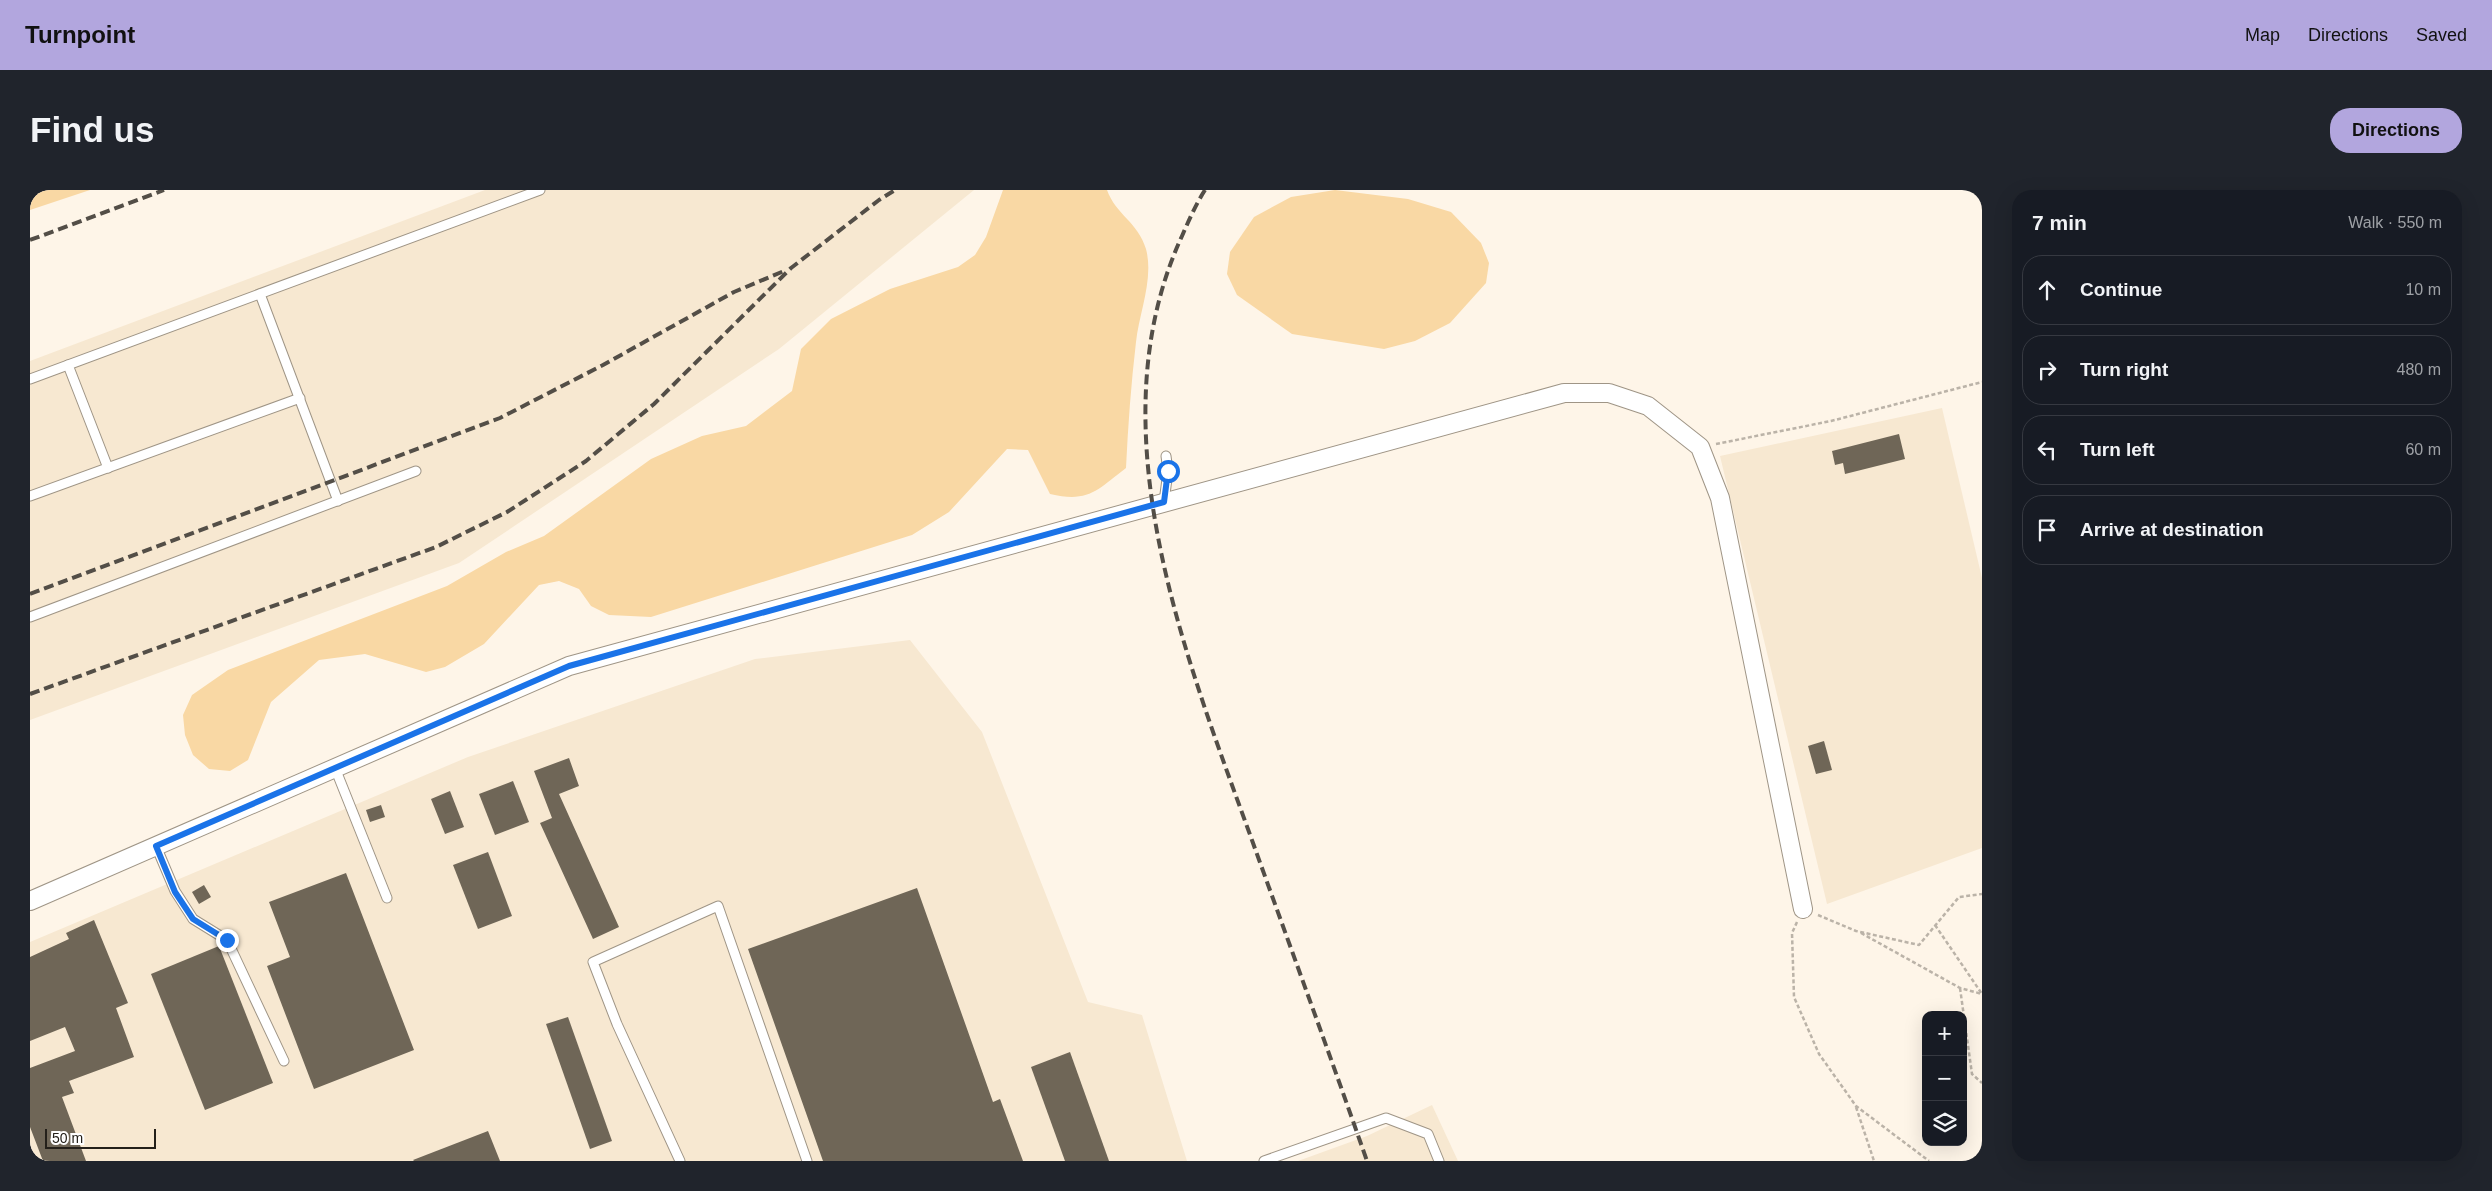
<!DOCTYPE html>
<meta charset="utf-8">
<style>
:root{--surface:#171b24;--page:#20242c;--text:#f1f3f6;--muted:#9ea1a6;--line:#363941;--accent:#b2a6de}
body{margin:0;font-family:Helvetica,sans-serif;background:var(--page);color:var(--text)}
.controls{position:absolute;right:15px;bottom:15px;display:grid;overflow:hidden;border-radius:10px;box-shadow:0 5px 20px #0002}
.controls button{width:45px;height:45px;display:grid;place-items:center;padding:0;border:0;border-bottom:1px solid var(--line);background:var(--surface);color:var(--text);font:25px sans-serif}
.scale{position:absolute;left:15px;bottom:12px;width:111px;box-sizing:border-box;padding-left:5px;border:2px solid #24201a;border-top:0;font-size:14px;line-height:18px;white-space:nowrap;color:#24201a;-webkit-text-stroke:4px #fff;paint-order:stroke}
.stop{position:absolute;width:15px;height:15px;margin:-11px;border:4px solid #1a73e8;border-radius:50%;background:#fff}
.stop.end{background:#1a73e8;border-color:#fff;box-shadow:0 1px 5px #0008}
.list{margin:0;padding:0;list-style:none}
h2{display:flex;justify-content:space-between;align-items:center;height:65px;margin:0;padding:0 20px;font-size:21px}
h2 small{font-size:16px;font-weight:400;color:var(--muted)}
.list li{display:grid;grid-template-columns:32px 1fr auto;gap:15px;align-items:center;box-sizing:border-box;height:70px;margin:0 10px 10px;padding:0 10px;border:1px solid var(--line);border-radius:20px}
.list b{display:block;font-size:19px;white-space:nowrap}
.list em{font-size:16px;font-style:normal;color:var(--muted)}
.icon{flex:none;width:28px;height:28px;fill:none;stroke:currentColor;stroke-width:2;stroke-linecap:round;stroke-linejoin:round}
.map{position:relative;flex:none;width:1952px;height:971px;overflow:hidden;border-radius:20px}
header{display:flex;align-items:center;gap:30px;box-sizing:border-box;height:70px;padding:0 25px;background:var(--accent);color:#111}
header strong{font-size:24px}
nav{display:flex;gap:28px;margin-inline-start:auto;font-size:18px}
.intro{display:flex;align-items:center;justify-content:space-between;box-sizing:border-box;height:120px;padding:0 30px}
h1{margin:0;font-size:35px}
.button{padding:12px 22px;border-radius:20px;background:var(--accent);color:#111;font-size:18px;font-weight:700}
main{display:flex;gap:30px;padding:0 30px}
aside{flex:1;background:var(--surface);border-radius:20px;box-shadow:0 5px 20px #0002}
.map>svg:first-child{display:block}
.built{fill:#f7e8d1}
.green{fill:#f9d8a4}
.building{fill:#6f6657}
.lines{fill:none;stroke-linecap:round;stroke-linejoin:round}
.lane-casing{stroke:#9f9586;stroke-width:11}
.street-casing{stroke:#9f9586;stroke-width:20}
.path{stroke:#bbb3a8;stroke-width:2.5;stroke-dasharray:4 2.5;stroke-linecap:butt}
.lane{stroke:#fff;stroke-width:9}
.street{stroke:#fff;stroke-width:18}
.rail{stroke:#534e47;stroke-width:4;stroke-dasharray:10 5;stroke-linecap:butt}
.route{stroke:#1a73e8;stroke-width:6}
</style>
<header>
<strong>Turnpoint</strong>
<nav><a>Map</a><a>Directions</a><a>Saved</a></nav>
</header>
<div class="intro"><h1>Find us</h1><a class="button">Directions</a></div>
<main>
<div class="map">
<svg width="1952" height="971" viewBox="0 0 1952 971">
<rect width="100%" height="100%" fill="#fef5e8"/>
<!-- built -->
<g class="built">
<polygon points="455,0 944,0 749,159 429,373 0,530 0,171"/>
<polygon points="1912,218 1952,388 1952,658 1797,714 1690,266"/>
<polygon points="880,450 952,542 1058,812 1112,825 1157,971 0,971 0,752 438,567 725,469"/>
<polygon points="1402,915 1428,971 1268,971 1337,946"/>
</g>
<!-- green -->
<g class="green">
<polygon points="0,0 60,0 0,20"/>
<path d="M973,0h104c9,25 31,32 39,59 8,30 -7,64 -10,93 -5,42 -8,84 -10,126 -29,22 -37,35 -76,26l-22,-44 -21,-1 -58,63 -37,23 -261,82 -42,-2 -18,-9 -12,-17 -20,-8 -20,4 -55,59 -39,23 -19,5 -61,-18 -46,6 -48,42 -23,58 -18,11 -21,-2 -16,-14 -8,-20 -2,-20 9,-20 36,-25 219,-84 59,-34 38,-16 107,-77 51,-23 44,-10 46,-35 9,-42 30,-30 59,-30 68,-22 17,-12 11,-18z"/>
<polygon points="1305,0 1378,9 1421,22 1451,53 1459,73 1456,93 1420,133 1385,151 1354,159 1262,144 1207,105 1197,84 1200,62 1224,27 1261,7"/>
</g>
<!-- building -->
<g class="building">
<polygon points="1869,244 1875,269 1815,284 1813,273 1805,275 1802,261"/>
<polygon points="1794,551 1802,580 1786,584 1778,556"/>
<polygon points="539,568 549,596 529,604 589,737 563,749 510,633 522,628 504,581"/>
<polygon points="483,591 499,632 465,645 449,604"/>
<polygon points="420,601 434,637 415,644 401,609"/>
<polygon points="351,615 355,627 340,632 336,620"/>
<polygon points="458,662 482,726 448,739 423,675"/>
<polygon points="316,683 384,860 284,899 237,776 260,767 239,712"/>
<polygon points="174,695 181,707 169,714 162,702"/>
<polygon points="887,698 963,912 970,909 993,971 793,971 718,759"/>
<polygon points="64,730 98,813 86,818 104,867 39,891 44,903 32,907 56,971 13,971 0,937 0,878 45,861 35,837 0,851 0,767 39,749 36,743"/>
<polygon points="189,756 243,893 175,920 121,784"/>
<polygon points="538,827 582,951 560,959 516,834"/>
<polygon points="1040,862 1079,971 1035,971 1001,877"/>
<polygon points="458,941 470,971 384,971 383,970"/>
</g>
<g class="lines">
<!-- lane casing -->
<g class="lane-casing">
<g id="lane">
<polyline points="230,104 308,311"/>
<polyline points="38,175 78,278"/>
<polyline points="0,189 510,0"/>
<polyline points="0,306 270,208"/>
<polyline points="1134,312 1138,281 1136,266"/>
<polyline points="0,427 386,281"/>
<polyline points="305,578 357,708"/>
<polyline points="126,656 145,701 163,729 197,750 254,871"/>
<polyline points="650,971 587,834 563,772 688,716 777,971"/>
<polyline points="1234,971 1356,928 1398,944 1409,971"/>
</g>
</g>
<!-- street casing -->
<g class="street-casing">
<polyline id="street" points="0,711 539,476 1534,203 1579,203 1618,216 1670,257 1690,308 1773,719"/>
</g>
<!-- path -->
<g class="path">
<polyline points="1686,254 1801,231 1952,192"/>
<polyline points="1788,725 1826,741 1889,755 1929,707 1952,704"/>
<polyline points="1767,732 1762,743 1764,807 1789,864 1826,916 1899,971"/>
<polyline points="1905,735 1952,804"/>
<polyline points="1831,743 1930,798 1952,804"/>
<polyline points="1930,798 1942,884 1952,893"/>
<polyline points="1826,917 1844,971"/>
</g>
<!-- lane -->
<use href="#lane" class="lane"/>
<!-- street -->
<use href="#street" class="street"/>
<!-- rail -->
<g class="rail">
<path d="M1175,0c-9,14 -16,30 -23,46 -89,193 4,421 71,607 38,106 77,212 114,318"/>
<polyline points="0,50 134,0"/>
<polyline points="0,404 470,228 573,175 704,102 754,81"/>
<polyline points="0,504 406,357 477,322 556,271 624,214 761,78 849,10 865,0"/>
</g>
</g>
<g class="lines">
<!-- route -->
<polyline class="route" points="197,750 163,729 145,702 126,656 539,476 1134,312 1138,281"/>
</g>
</svg>
<div class="controls">
<button>+</button>
<button>−</button>
<button><svg class="icon" aria-label="layers" viewBox="0 0 24 24"><path d="M12 4l9 5-9 5-9-5zM3 14l9 5 9-5"/></svg></button>
</div>
<div class="scale">50 m</div>
<div class="stop" style="left:1138px;top:281px"></div>
<div class="stop end" style="left:197px;top:750px"></div>
</div>
<aside>
<h2>7 min<small>Walk · 550 m</small></h2>
<ul class="list">
<li><svg class="icon" aria-label="ahead" viewBox="0 0 24 24"><path d="M12 20V5M6 11l6-6 6 6"/></svg><div><b>Continue</b></div><em>10 m</em></li>
<li><svg class="icon" aria-label="right" viewBox="0 0 24 24"><path d="M7 20v-9h11M14 6l5 5-5 5"/></svg><div><b>Turn right</b></div><em>480 m</em></li>
<li><svg class="icon" aria-label="left" viewBox="0 0 24 24"><path d="M17 20v-9H6M10 6l-5 5 5 5"/></svg><div><b>Turn left</b></div><em>60 m</em></li>
<li><svg class="icon" aria-label="arrive" viewBox="0 0 24 24"><path d="M6 21V4h12l-3 4 3 4H6"/></svg><div><b>Arrive at destination</b></div></li>
</ul>
</aside>
</main>
